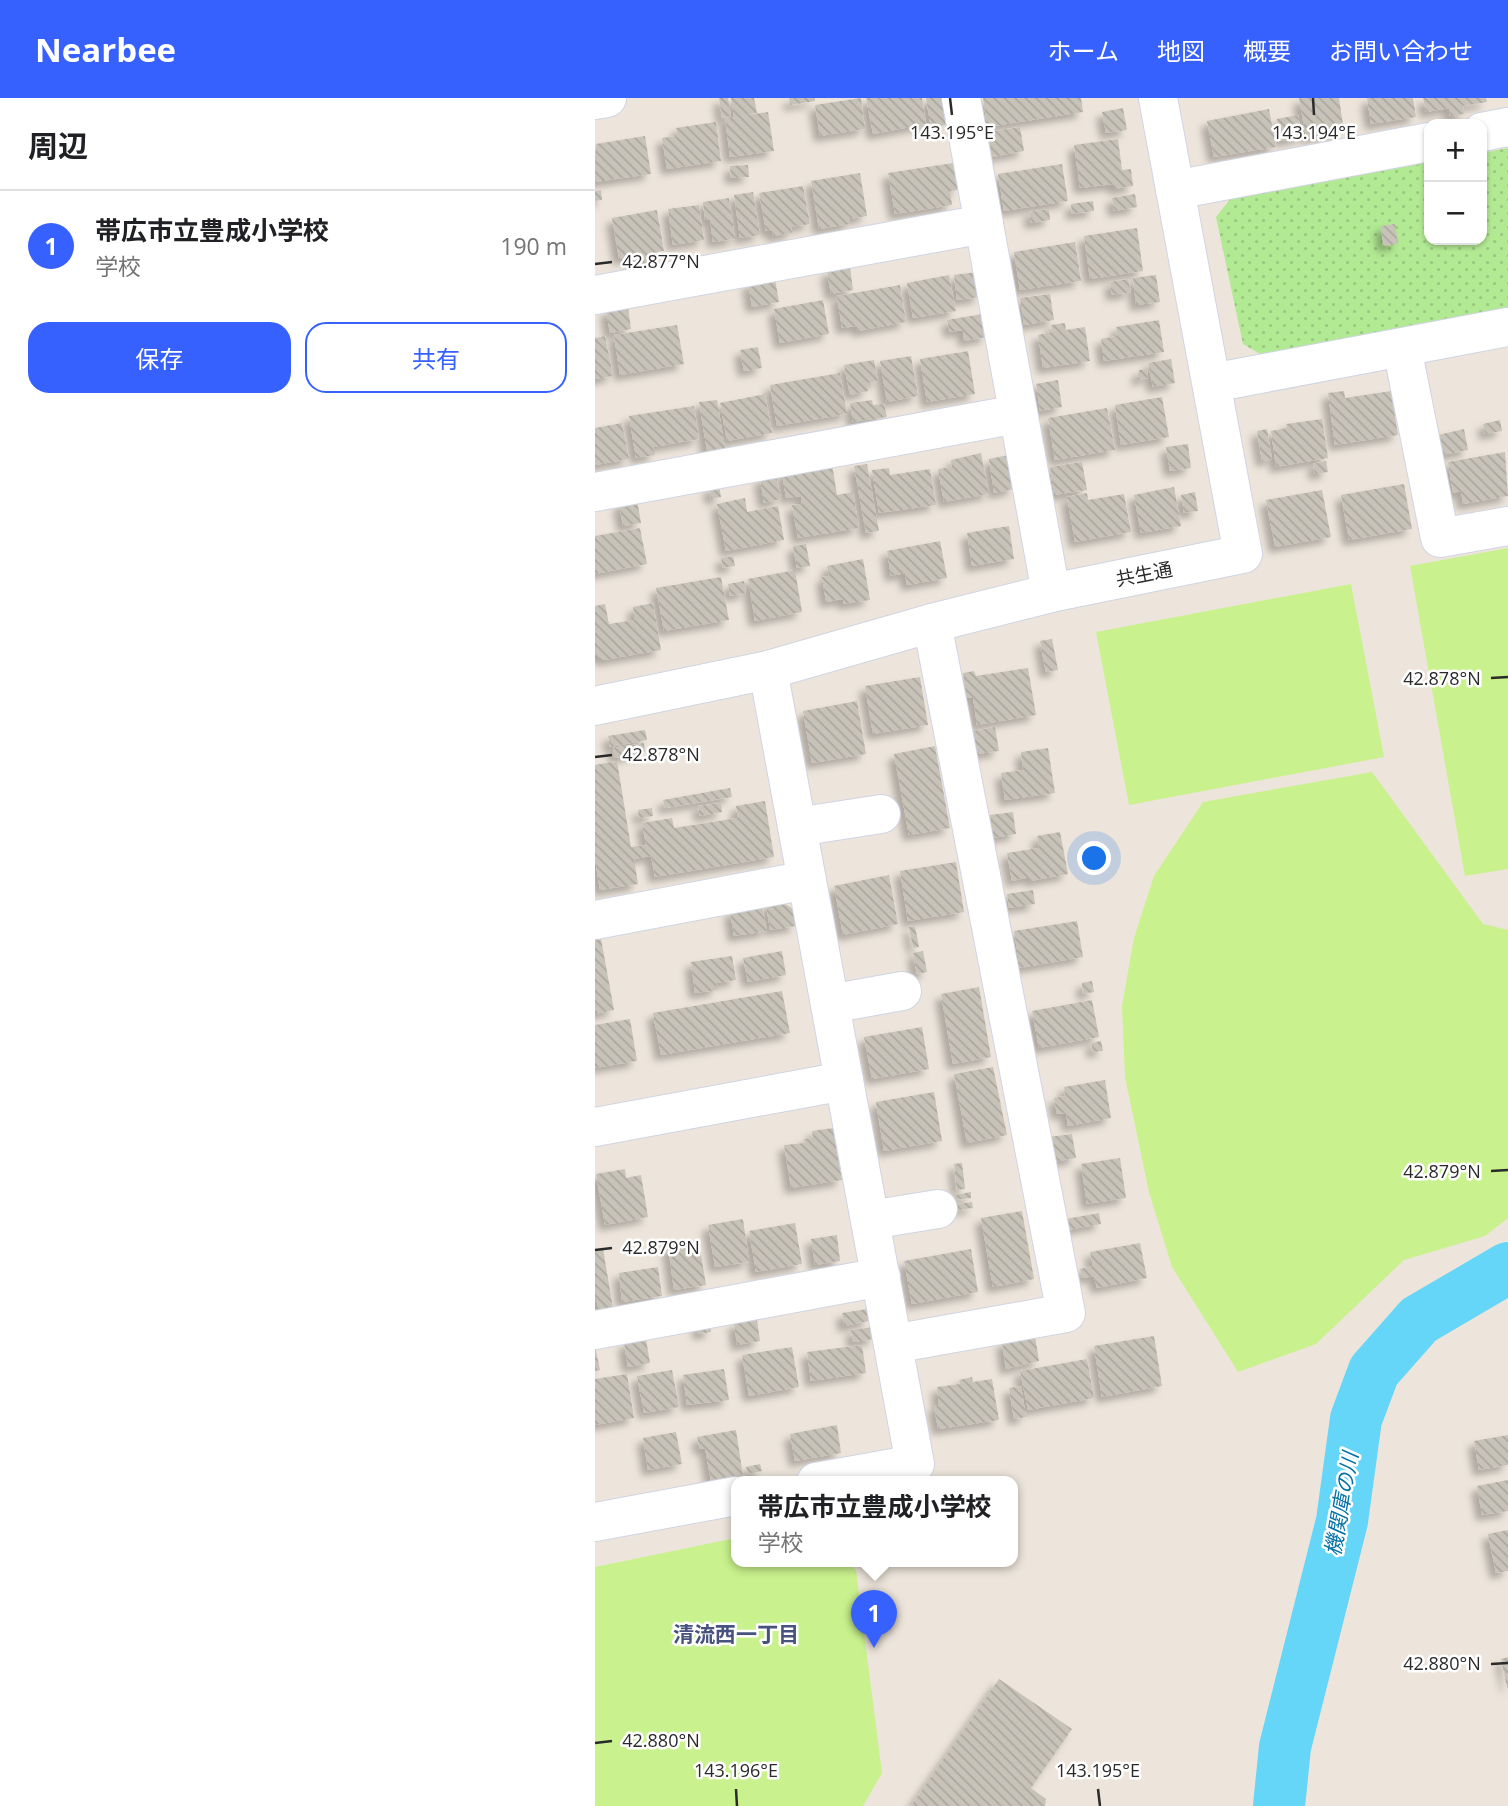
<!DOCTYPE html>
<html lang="ja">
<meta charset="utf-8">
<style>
:root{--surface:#fff;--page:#f2f2f2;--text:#202124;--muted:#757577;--line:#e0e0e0;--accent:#3661ff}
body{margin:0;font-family:"Open Sans","Noto Sans JP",sans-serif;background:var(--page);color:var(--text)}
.controls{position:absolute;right:21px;top:21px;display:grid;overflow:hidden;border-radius:14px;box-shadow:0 2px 5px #0004}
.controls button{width:63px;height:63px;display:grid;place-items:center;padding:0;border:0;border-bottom:2px solid var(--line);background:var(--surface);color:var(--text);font:35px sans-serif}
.you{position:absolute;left:500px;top:761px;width:24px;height:24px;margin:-18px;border:5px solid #fff;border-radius:50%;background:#1a73e8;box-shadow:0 0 0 10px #1a73e833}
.badge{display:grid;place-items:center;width:46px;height:46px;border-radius:50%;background:var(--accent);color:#fff;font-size:23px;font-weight:700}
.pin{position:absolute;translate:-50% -58px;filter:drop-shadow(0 2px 4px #0008)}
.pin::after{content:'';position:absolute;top:37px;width:24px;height:21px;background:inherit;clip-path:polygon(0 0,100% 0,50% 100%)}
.popup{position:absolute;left:136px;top:1378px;width:287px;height:91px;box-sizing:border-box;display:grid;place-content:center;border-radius:14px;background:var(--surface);filter:drop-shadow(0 2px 5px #0005);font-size:23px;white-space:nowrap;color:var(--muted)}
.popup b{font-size:26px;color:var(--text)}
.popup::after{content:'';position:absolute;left:50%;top:100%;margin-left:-14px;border:14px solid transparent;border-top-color:var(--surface)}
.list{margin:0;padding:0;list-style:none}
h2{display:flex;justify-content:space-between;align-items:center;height:91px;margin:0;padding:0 28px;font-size:30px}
h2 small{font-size:23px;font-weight:400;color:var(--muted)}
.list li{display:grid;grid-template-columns:46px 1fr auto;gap:21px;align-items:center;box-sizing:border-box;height:112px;padding:0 28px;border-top:2px solid var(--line)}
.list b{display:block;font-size:26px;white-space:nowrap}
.list p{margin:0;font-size:23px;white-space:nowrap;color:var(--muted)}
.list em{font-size:23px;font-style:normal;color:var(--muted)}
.actions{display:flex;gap:14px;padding:21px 28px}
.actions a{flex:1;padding:16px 0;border:2px solid var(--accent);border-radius:21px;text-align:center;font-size:24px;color:var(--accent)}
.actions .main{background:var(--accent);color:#fff}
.map{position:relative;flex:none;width:913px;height:1708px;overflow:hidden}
header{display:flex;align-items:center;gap:42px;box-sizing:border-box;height:98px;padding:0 35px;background:var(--accent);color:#fff}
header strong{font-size:33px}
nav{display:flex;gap:38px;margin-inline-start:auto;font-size:24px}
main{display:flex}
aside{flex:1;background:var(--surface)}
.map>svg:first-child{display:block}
.park{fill:url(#park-dots)}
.pitch{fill:#c9f18d}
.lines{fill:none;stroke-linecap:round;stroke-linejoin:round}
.river{stroke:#65d5f8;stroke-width:52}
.building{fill:url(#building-back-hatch);filter:url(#shadow)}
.minor-casing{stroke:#d0d4e4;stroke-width:40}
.minor{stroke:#fff;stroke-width:38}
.ticks{fill:none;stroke:#2a2a2a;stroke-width:2.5}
.labels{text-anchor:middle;stroke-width:5;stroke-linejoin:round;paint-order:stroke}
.street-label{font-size:19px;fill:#2a2a2a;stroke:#fff}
.water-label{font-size:21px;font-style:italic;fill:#0372a6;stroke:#fff}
.neighbourhood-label{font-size:21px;font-weight:bold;fill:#47527e;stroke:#fff}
.ticks-label{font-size:18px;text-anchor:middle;fill:#2a2a2a;stroke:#fff;stroke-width:5;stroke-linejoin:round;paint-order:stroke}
</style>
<header>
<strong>Nearbee</strong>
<nav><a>ホーム</a><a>地図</a><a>概要</a><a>お問い合わせ</a></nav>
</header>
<main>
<aside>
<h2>周辺<small></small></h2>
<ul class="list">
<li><span class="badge">1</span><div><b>帯広市立豊成小学校</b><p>学校</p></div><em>190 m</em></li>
</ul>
<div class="actions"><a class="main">保存</a><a>共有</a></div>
</aside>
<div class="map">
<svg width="913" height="1708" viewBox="0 0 913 1708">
<defs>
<pattern id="park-dots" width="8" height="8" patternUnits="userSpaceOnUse" patternTransform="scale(1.75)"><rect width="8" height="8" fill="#b2e993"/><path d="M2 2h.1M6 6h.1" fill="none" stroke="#99c87f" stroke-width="1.8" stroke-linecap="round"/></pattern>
<pattern id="building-back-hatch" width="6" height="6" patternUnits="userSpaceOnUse" patternTransform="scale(1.75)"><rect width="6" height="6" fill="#c8c3b9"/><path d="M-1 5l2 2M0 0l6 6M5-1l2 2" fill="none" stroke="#aca89f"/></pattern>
<filter id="shadow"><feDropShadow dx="-6" dy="6" stdDeviation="3.5" flood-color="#0004"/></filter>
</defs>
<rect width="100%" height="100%" fill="#ede5db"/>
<!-- park -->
<polygon class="park" points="913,50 913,211 667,257 648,246 621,119 636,100 834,64 834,142 887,142 887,55"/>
<!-- pitch -->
<g class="pitch">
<polygon points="913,450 913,771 870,778 815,468"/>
<polygon points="756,486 789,659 534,707 501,534"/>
<polygon points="777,674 888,826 913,832 913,1120 890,1138 809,1162 721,1246 643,1274 577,1169 554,1094 530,979 527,908 539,840 559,778 608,704"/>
<polygon points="141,1440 141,1464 251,1464 261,1472 287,1675 268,1708 0,1708 0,1469"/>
</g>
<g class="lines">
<!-- river -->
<polyline class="river" points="684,1708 690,1649 747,1423 761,1321 779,1273 824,1222 913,1170"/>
</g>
<!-- building -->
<g class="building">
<polygon points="124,0 133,0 136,18 127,20"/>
<polygon points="136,0 159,0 162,15 144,18 173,14 179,53 135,59 130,20 139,19"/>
<polygon points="194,0 220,0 220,3 195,7"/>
<polygon points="266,0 270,31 225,38 220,7"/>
<polygon points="271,0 327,0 331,26 278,36"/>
<polygon points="331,0 347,0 351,27 336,30"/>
<polygon points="388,0 486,0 488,14 392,29"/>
<polygon points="704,0 744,0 749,34 711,40"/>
<polygon points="772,0 818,0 821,19 776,26"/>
<polygon points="828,0 891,0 892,4 868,8 869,16 855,18 854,10 831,14"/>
<polygon points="528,10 532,32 511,35 507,14"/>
<polygon points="674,11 681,49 619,59 612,23"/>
<polygon points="703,17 707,39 685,43 682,21"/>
<polygon points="121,24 126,63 72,71 67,40 83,38 81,30"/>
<polygon points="425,29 429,53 397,59 393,34"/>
<polygon points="50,38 56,76 0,84 1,46"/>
<polygon points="523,41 527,72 536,71 538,88 519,91 519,86 485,90 479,47"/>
<polygon points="358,65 363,92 355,93 357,107 300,116 293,75"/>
<polygon points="467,66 473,103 409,113 403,76"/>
<polygon points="153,67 154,79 136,80 135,68"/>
<polygon points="265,75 272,118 255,121 255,126 224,131 216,83"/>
<polygon points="208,88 215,126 196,129 197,135 178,138 177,132 171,133 164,95"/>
<polygon points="6,92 7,102 0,103 0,93"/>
<polygon points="158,94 165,137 145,140 139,97"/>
<polygon points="540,96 542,109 519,113 517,100"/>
<polygon points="134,100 140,141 118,144 115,121 110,122 108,104"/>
<polygon points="498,103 499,113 477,116 476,106"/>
<polygon points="104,107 109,142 78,147 73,111"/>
<polygon points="454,111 455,122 436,125 434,114"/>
<polygon points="62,112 69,153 55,155 57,165 39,168 38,159 24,161 17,120"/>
<polygon points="800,126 803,146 788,148 786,128"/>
<polygon points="542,130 548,173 495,181 489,138"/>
<polygon points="480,144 486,183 425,192 419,154"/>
<polygon points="255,169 258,192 236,196 232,173"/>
<polygon points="382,174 385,199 362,202 359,177"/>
<polygon points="354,177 361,213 318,220 312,185"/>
<polygon points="561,177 565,204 541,207 538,180"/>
<polygon points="180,181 184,204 157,209 153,185"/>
<polygon points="533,181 536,194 517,197 515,184"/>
<polygon points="305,187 311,224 263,233 262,228 247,230 242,198"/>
<polygon points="455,196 459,222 429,227 425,200"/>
<polygon points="228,202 234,236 185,245 179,211"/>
<polygon points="33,209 36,231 15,235 11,212"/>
<polygon points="388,216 392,239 369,243 368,232 355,234 352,222"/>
<polygon points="564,222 569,254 509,263 506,241 522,238 521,229"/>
<polygon points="470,225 471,232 490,229 495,263 448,270 443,237 458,234 456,227"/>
<polygon points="82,227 89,266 25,277 19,237"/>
<polygon points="10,238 18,278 0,281 0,240"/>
<polygon points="163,249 167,270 149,273 145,252"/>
<polygon points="373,253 380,296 332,304 325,261"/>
<polygon points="316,258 323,298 292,304 285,263"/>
<polygon points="576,261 580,285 558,289 553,265"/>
<polygon points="279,262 283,283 272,285 273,293 255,297 249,267"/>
<polygon points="552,271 553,280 542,282 544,272"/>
<polygon points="245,275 252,316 182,328 175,287"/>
<polygon points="463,282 467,309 445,313 441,286"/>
<polygon points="749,293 750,300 796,293 803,337 740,347 733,295"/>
<polygon points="170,296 177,335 132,343 125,305"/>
<polygon points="567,299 574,339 526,347 520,307"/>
<polygon points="122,302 130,350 112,353 104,304"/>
<polygon points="277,302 278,307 289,306 292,319 258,324 255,305"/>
<polygon points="99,308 104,341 58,349 60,357 41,360 34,318"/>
<polygon points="512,310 520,352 460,362 453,320"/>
<polygon points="727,321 733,360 681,369 676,333 692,330 691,326"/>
<polygon points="905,322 907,333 890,336 888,326"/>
<polygon points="27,325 34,361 0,367 0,330"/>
<polygon points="672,331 677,361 667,363 662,333"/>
<polygon points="869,331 873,352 847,357 843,337"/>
<polygon points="593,346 596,370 575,373 571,349"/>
<polygon points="910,354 913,398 868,406 866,393 858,395 853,364"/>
<polygon points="386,355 394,396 349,404 343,371 357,369 356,362"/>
<polygon points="414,357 419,391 399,395 394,361"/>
<polygon points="731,363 733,374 720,376 718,366"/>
<polygon points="487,364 492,392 459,397 455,369"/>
<polygon points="237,366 242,397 258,394 264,430 203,440 197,407 207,406 206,398 191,400 187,374"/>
<polygon points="272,366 284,433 271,435 259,368"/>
<polygon points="294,370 295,377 335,371 341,407 284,415 277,372"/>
<polygon points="181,377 186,401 169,405 165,380"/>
<polygon points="809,386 817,431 754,442 746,397"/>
<polygon points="124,387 126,399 116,401 114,389"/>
<polygon points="579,389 586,428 546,435 539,397"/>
<polygon points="727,392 736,439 680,449 671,402"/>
<polygon points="600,394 603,413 589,415 586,397"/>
<polygon points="492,395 493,402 529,396 536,434 480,444 472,399"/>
<polygon points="150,400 152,414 183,408 189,442 131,453 122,406"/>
<polygon points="42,402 46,425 28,428 24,405"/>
<polygon points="414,428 419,461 377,468 372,435"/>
<polygon points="45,430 52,466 0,476 0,438"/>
<polygon points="345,443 352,480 312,487 310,475 296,478 292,453"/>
<polygon points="211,446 215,468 202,470 198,448"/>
<polygon points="138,458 140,468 128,470 126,460"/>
<polygon points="268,461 275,502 249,506 248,501 231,504 227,479 234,478 232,468"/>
<polygon points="200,472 207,514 160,523 153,481"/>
<polygon points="126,479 134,522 69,533 61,490"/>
<polygon points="149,483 151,495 135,498 133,486"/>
<polygon points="58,505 66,552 9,562 0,556 0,508 10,506 14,526 40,522 38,509"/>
<polygon points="457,541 463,572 451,574 445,543"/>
<polygon points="433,570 441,617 382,627 378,599 372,600 368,575 379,573 381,578"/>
<polygon points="325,579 333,627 278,636 270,588"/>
<polygon points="262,603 271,656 217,665 208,613"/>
<polygon points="400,629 404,653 382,656 378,633"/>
<polygon points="50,632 52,642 15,649 13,638"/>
<polygon points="49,645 50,654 20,660 18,650"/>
<polygon points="340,648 355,730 314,737 299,656"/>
<polygon points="453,650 460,695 410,702 406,675 428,672 426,654"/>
<polygon points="22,663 36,749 51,747 47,725 77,720 79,730 143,720 141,708 170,703 179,759 60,779 56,758 39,761 43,786 5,792 0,761 0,667"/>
<polygon points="135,690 137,699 70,710 68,702"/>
<polygon points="126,705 127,714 105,718 103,708"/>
<polygon points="57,710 58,718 44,720 43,712"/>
<polygon points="418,714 421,736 398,740 395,717"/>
<polygon points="465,734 473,776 436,783 435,779 417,783 412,755 444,750 442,738"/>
<polygon points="361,764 369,814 313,823 305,773"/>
<polygon points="294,777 303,826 248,837 239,788"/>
<polygon points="438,792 440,806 414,810 412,796"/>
<polygon points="187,804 198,811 201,828 175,832 171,806"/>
<polygon points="167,807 172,833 139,838 135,813"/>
<polygon points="482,823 488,859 425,870 419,833"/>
<polygon points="320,828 324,849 318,850 314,829"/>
<polygon points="6,841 19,912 0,916 0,842"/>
<polygon points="187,853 191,877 153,884 148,860"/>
<polygon points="328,853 332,874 322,876 318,855"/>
<polygon points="137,858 141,882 121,885 122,892 100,895 96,864"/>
<polygon points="497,883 499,894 488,896 487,885"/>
<polygon points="384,889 396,959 358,966 346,896"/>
<polygon points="187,893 195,935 66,957 58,915"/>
<polygon points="497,902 504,939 444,950 437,913"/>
<polygon points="35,921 42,963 0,970 0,927"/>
<polygon points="327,929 334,971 277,981 269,939"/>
<polygon points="506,943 508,953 498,954 496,945"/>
<polygon points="398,969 412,1037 372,1045 359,976"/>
<polygon points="510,982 516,1020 473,1028 471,1015 462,1016 459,1000 470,998 469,989"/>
<polygon points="339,994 347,1043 289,1053 281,1004"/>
<polygon points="238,1030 247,1082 196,1090 189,1047 210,1045 209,1041 218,1040 217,1033"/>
<polygon points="477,1036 481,1060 458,1064 454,1039"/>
<polygon points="525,1060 531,1100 492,1106 486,1066"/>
<polygon points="367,1065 370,1091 362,1092 359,1066"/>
<polygon points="30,1071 31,1080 46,1077 53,1119 10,1127 1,1076"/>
<polygon points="376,1094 376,1100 360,1102 360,1097"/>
<polygon points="377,1104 378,1110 362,1112 362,1106"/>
<polygon points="427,1113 439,1181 398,1189 386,1120"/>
<polygon points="504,1115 506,1126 472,1132 471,1121"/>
<polygon points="148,1121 154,1164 120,1169 113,1127"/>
<polygon points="200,1125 207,1166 161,1174 154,1133"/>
<polygon points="242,1137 245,1163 220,1167 216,1141"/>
<polygon points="104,1144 111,1187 79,1192 73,1148"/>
<polygon points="545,1145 552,1180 502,1190 499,1178 487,1180 485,1171 498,1168 495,1154"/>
<polygon points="8,1151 18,1210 4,1212 0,1198 0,1152"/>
<polygon points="376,1151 383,1194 317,1206 309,1163"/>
<polygon points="63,1169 67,1198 27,1204 24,1175"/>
<polygon points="272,1211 274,1223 249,1228 247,1215"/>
<polygon points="162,1222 165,1243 142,1247 139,1225"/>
<polygon points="115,1224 116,1234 104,1236 102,1226"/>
<polygon points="278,1229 279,1241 258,1244 256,1232"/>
<polygon points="440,1238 444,1263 411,1271 407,1244"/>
<polygon points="559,1238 567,1288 507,1299 499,1248"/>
<polygon points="51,1241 55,1265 33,1269 29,1245"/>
<polygon points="267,1247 271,1275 216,1283 212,1254"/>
<polygon points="0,1248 5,1272 0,1273"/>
<polygon points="197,1249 204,1289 154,1298 147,1257"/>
<polygon points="492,1261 499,1300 433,1312 425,1273"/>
<polygon points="129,1271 134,1302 92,1307 88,1277"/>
<polygon points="77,1272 84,1309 49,1315 42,1278"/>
<polygon points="32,1276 39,1320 0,1327 0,1281"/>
<polygon points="377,1279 378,1284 397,1281 404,1322 343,1331 339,1308 344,1307 342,1289 365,1286 364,1282"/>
<polygon points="426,1288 431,1319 419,1321 414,1290"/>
<polygon points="242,1327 246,1355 200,1363 195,1336"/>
<polygon points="141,1332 148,1378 116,1383 110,1350 105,1351 102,1339"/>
<polygon points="81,1334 87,1366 53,1372 48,1340"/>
<polygon points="913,1337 913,1367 884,1372 879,1343"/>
<polygon points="165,1366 167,1373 153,1376 151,1369"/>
<polygon points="913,1382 913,1413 887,1417 882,1388"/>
<polygon points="913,1432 913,1473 901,1475 893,1436"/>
<polygon points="913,1559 913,1590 912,1590 906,1561"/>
<polygon points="404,1581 477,1631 436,1690 451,1701 450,1708 316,1708"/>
</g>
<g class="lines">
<!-- minor casing -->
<g class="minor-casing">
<g id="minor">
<polyline points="366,0 456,495"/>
<polyline points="0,2 12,0"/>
<polyline points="887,34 913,29"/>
<polyline points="580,92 834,44"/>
<polyline points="0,197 389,126"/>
<polyline points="807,250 845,440 913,428"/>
<polyline points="617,285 913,229"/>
<polyline points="0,394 423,316"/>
<polyline points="173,572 320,1366 221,1384"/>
<polyline points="0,608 173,572 337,525 456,495 648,456 563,0"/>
<polyline points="202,729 286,716"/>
<polyline points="0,822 212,782"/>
<polyline points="235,906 307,893"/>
<polyline points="0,1029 249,983"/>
<polyline points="275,1122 343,1111"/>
<polyline points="0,1232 286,1179"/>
<polyline points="298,1246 471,1215 337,525"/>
<polyline points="0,1424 141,1398"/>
</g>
</g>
<!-- minor -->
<use href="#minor" class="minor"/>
</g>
<!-- ticks -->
<path class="ticks" d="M355,0l2,17M718,0l1,17M0,166l17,-2M896,580l17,-1M0,659l17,-2M896,1073l17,-1M0,1152l17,-2M896,1566l17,-1M0,1645l17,-2M141,1691l1,17M503,1691l2,17"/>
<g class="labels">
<!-- street labels -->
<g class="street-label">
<text transform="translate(549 476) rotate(-11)" y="7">共生通</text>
</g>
<!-- water labels -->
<g class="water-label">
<text transform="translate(747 1406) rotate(-80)" y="7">機関庫の川</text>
</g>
<!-- neighbourhood labels -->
<g class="neighbourhood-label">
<text x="141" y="1544">清流西一丁目</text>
</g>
</g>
<g class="ticks-label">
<text x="357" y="41">143.195°E</text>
<text x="719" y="41">143.194°E</text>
<text x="66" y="170">42.877°N</text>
<text x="847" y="587">42.878°N</text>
<text x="66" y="663">42.878°N</text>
<text x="847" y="1080">42.879°N</text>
<text x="66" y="1156">42.879°N</text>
<text x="847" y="1572">42.880°N</text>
<text x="66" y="1649">42.880°N</text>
<text x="141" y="1679">143.196°E</text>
<text x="503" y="1679">143.195°E</text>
</g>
</svg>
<div class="controls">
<button>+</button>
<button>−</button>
</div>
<div class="you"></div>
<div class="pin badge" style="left:279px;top:1550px">1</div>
<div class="popup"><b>帯広市立豊成小学校</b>学校</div>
</div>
</main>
